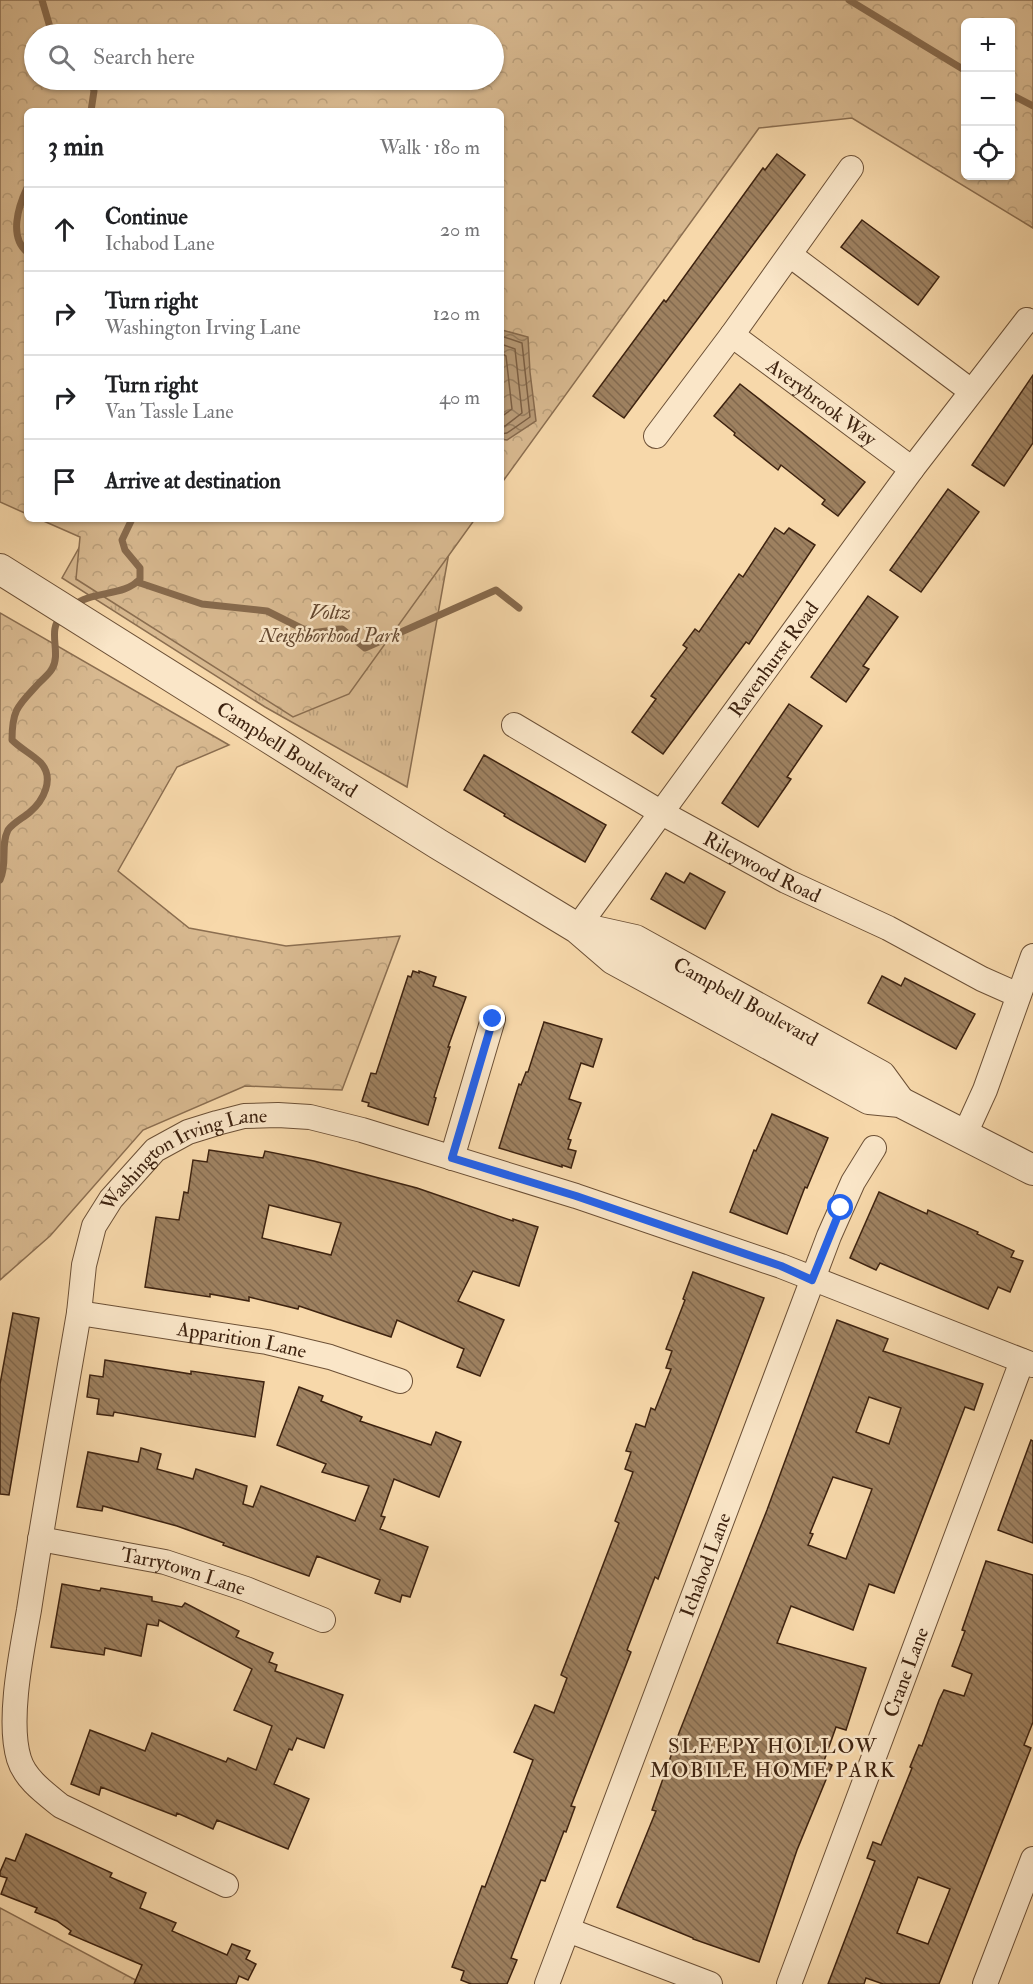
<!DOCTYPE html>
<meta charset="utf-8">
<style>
:root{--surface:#fff;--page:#f2f2f2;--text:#202124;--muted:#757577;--line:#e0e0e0}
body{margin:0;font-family:"IM FELL Double Pica",serif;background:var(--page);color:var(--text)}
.controls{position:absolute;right:18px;top:18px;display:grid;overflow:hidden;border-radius:9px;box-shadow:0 2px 4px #0004}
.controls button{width:54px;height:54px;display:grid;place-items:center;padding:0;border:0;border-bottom:2px solid var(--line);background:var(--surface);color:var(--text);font:30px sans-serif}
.stop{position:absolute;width:18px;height:18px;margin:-14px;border:4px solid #2563eb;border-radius:50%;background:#fff}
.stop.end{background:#2563eb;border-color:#fff;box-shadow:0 2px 6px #0008}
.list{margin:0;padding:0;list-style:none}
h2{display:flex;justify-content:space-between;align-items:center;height:78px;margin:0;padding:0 24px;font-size:26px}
h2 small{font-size:20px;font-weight:400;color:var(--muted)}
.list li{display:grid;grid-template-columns:39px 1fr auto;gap:18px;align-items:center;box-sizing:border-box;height:84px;padding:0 24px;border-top:2px solid var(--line)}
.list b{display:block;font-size:22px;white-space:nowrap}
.list p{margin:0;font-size:20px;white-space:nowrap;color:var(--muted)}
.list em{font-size:20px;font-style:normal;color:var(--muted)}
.icon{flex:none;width:33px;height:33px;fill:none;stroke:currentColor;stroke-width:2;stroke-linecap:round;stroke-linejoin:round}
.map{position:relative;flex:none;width:1033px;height:1984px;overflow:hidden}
.search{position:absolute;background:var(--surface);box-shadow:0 2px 4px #0004;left:24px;top:24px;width:480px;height:66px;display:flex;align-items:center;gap:15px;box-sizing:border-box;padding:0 21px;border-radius:33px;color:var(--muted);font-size:22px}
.panel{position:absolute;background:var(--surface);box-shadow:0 2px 4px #0004;left:24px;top:108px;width:480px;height:414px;border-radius:9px}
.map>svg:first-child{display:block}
.grass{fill:url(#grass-tufts);stroke:#8b6e50;stroke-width:1.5}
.forest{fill:url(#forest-crowns);stroke:#8b6e50;stroke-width:1.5;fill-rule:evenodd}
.water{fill:url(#water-waves);stroke:#876a4d;stroke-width:1.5}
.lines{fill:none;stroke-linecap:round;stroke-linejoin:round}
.shore{stroke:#7b5e43;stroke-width:1.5}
.stream{stroke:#876a4d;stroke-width:7}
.building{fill:url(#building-back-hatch);stroke:#3e2310;stroke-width:1.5;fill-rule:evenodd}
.minor-casing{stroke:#6c5036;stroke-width:26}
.tertiary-casing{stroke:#6c5036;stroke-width:32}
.minor{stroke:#fae6c8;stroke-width:24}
.tertiary{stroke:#fae6c8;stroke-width:30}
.route{stroke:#2563eb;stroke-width:8}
.labels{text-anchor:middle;stroke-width:5;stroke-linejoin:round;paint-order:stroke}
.street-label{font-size:20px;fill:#3e2310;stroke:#fae6c8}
.park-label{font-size:20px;font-style:italic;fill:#644830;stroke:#fae6c8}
.neighbourhood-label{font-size:21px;letter-spacing:1.5px;fill:#3e2310;stroke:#fae6c8}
</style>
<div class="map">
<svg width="1033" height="1984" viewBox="0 0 1033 1984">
<defs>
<pattern id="grass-tufts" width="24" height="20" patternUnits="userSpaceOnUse" patternTransform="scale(1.5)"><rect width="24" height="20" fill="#d8b990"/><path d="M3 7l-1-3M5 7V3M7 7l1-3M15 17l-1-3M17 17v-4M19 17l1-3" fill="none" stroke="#ba9f7b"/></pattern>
<pattern id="forest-crowns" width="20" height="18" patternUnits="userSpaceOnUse" patternTransform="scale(1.5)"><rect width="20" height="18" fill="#d8b990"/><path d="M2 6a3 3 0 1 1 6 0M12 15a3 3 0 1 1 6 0" fill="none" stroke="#ba9f7b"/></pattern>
<pattern id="water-waves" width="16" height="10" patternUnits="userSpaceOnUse" patternTransform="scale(1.5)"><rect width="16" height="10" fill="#b89a76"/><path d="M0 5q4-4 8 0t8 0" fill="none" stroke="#977d5f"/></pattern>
<pattern id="building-back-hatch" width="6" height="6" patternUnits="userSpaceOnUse" patternTransform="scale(1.5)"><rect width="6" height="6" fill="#9e8160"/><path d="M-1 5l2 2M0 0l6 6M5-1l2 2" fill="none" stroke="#82694e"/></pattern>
</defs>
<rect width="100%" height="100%" fill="#f7d8aa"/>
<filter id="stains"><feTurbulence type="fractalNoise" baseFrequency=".00333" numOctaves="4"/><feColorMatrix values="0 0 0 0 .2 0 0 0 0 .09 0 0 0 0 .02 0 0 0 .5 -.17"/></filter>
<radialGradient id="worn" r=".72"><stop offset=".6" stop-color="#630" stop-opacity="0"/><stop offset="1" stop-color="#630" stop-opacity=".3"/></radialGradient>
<!-- grass -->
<polygon class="grass" points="455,519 407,787 265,707 62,578 84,539"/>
<!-- forest -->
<g class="forest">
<path d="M0,0h1033v228l-181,-110 -93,10 -258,356v-373h-474v403l-27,-12zM966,22h44v154h-44zM34,34h460v46h-460z"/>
<polygon points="39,519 475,519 349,694 293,717 76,579 80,537"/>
<polygon points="0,613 229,745 177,767 118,871 189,928 286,946 400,936 342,1090 245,1086 143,1130 50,1236 0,1280"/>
<polygon points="0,1908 143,1984 0,1984"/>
</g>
<!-- water -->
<polygon class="water" points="502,330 528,337 530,372 536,421 507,440 501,439"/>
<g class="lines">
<!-- shore -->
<g class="shore">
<polyline points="501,336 522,343 530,417 507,433 501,434"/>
<polyline points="501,344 515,349 522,413 505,426 501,426"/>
<polyline points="501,353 506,356 512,409 501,417"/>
</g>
<!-- stream -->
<g class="stream">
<polyline points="42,0 52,34"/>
<polyline points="849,0 966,71"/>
<polyline points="1010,94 1033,106"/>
<polyline points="91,111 94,91 91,80"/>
<path d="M27,188c-9,19 -18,49 0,64"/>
<polyline points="137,582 202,604 267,611 311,633 342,629 365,648 496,590 519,608"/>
<path d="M73,606c19,-16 51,-9 67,-27v-11l-15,-18 -3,-10 10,-21"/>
<path d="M0,880c8,-17 0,-34 8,-50 5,-7 15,-12 22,-18 13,-11 25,-33 11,-49 -9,-9 -20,-14 -29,-23 0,-32 7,-35 27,-57 4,-4 10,-9 13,-14 10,-17 -6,-39 10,-53"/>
</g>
</g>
<!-- building -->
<g class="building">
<polygon points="777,154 805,175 624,418 593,396 664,300 666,302 763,168 765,170"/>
<polygon points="862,220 939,277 918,305 841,247"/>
<polygon points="1033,375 1033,443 1004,486 972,465"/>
<polygon points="740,384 865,482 838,516 822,504 825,500 781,465 778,470 734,435 735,433 714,416"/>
<polygon points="948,489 979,512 921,592 890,570"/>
<polygon points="775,528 784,534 789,528 815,545 749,644 746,642 663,754 632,732 656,699 651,696 687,648 683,645 695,629 699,632 739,574 743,577"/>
<polygon points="868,596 898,617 863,666 869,669 846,702 811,677"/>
<polygon points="789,704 822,726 787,777 791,779 758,827 722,803"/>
<polygon points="484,755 606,825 585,862 504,816 505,814 464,790"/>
<polygon points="666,873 684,883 690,873 725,892 705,929 651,899"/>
<polygon points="413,971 419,973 419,971 436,977 433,986 466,997 448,1047 450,1047 434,1097 436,1098 428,1125 368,1106 369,1103 362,1101 371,1073 376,1074 408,976 411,977"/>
<polygon points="882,976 901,986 905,978 975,1014 956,1049 868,1003"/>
<polygon points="544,1022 602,1039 593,1067 581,1063 569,1099 581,1103 568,1139 571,1140 568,1149 576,1151 571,1168 562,1165 562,1167 499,1148 519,1084 521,1085 526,1072 528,1072"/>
<polygon points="772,1114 828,1138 807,1188 805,1187 787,1234 730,1212 754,1150 756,1151"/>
<path d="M209,1150l54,8 2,-7 49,10 103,27 96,33v-2l25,8 -19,59 -46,-15 -15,30 46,19 -24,56 -23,-9 7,-18 -67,-29 -6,17 -92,-31 -1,3 -49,-12v4l-39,-7v3l-65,-10 11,-70 23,3 5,-28 4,1 5,-33 14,2zM269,1205l72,18 -10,32 -69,-17z"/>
<polygon points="879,1192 927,1214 928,1210 978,1232 977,1234 1014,1251 1011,1257 1023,1261 1010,1292 998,1287 988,1309 880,1263 876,1270 850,1258"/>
<polygon points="693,1272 764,1298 658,1579 655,1577 627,1650 631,1652 571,1806 575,1807 566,1832 564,1831 545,1881 541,1880 511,1958 517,1960 507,1984 471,1984 461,1980 464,1971 452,1967 482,1886 485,1887 533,1760 514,1752 535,1705 554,1713 567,1678 561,1675 619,1523 615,1521 633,1472 625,1469 631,1452 626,1451 636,1424 645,1427 651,1408 655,1410 671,1369 666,1368 672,1351 666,1349 685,1300 683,1299"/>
<polygon points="13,1313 39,1318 9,1495 0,1494 0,1384"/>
<path d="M837,1320l51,19 -5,12 100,33 -9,26 -9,-3 -71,186 -25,-9 -16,46 -62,-24 -14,37 89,25 -20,62 -10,-3 -12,34 8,4 -35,85 -38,112 -66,-23v-1l-76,-31 39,-96 -4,-1 27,-77 88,-223zM869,1397l32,11 -12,36 -33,-12zM833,1477l39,12 -26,70 -38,-14 5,-11 -3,-1z"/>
<polygon points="105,1360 191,1374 191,1371 264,1382 255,1437 114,1412 113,1416 97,1414 99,1399 87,1397 90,1375 103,1377"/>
<polygon points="299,1387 323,1396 321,1401 362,1417 360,1421 431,1445 436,1432 461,1442 439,1497 394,1479 381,1516 385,1517 380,1529 428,1547 410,1597 402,1595 400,1602 375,1593 380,1580 317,1556 309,1576 223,1545 224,1543 177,1526 103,1506 102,1511 77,1507 88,1452 138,1462 141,1448 161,1454 157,1469 193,1479 196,1469 247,1486 243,1504 253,1507 261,1486 355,1521 369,1486 322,1472 326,1464 277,1445"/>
<polygon points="1031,1440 1033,1441 1033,1543 998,1530"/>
<path d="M986,1561l47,14v147l-9,23 7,3 -92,236h-56l-17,-6 -2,6h-36l47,-123 -8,-3 6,-16 8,3 31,-77 -2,-1 9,-22 3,1 17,-46 5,-10 20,6 8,-22 -20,-8 13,-35 -3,-1zM918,1877l32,12 -22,55 -31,-11z"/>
<polygon points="62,1584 100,1591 101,1588 152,1597 152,1601 182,1607 185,1603 239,1631 236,1637 273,1653 269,1662 277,1665 275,1671 343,1695 324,1748 297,1738 292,1750 289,1749 274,1784 309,1799 288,1849 217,1820 213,1829 177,1813 176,1816 101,1787 99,1795 71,1784 90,1730 145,1751 152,1733 226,1762 228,1758 256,1770 272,1726 234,1710 252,1669 159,1620 158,1626 147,1624 141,1656 105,1648 104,1655 51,1647"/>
<polygon points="26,1834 112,1873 110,1877 146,1893 140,1908 176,1923 172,1931 227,1955 232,1944 250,1951 246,1959 256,1964 248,1980 239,1976 236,1984 134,1984 142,1965 69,1934 71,1931 57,1921 35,1912 37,1908 1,1894 7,1878 0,1876 0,1872 6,1858 15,1861"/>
</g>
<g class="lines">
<!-- minor casing -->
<g class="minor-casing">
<g id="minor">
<polyline points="790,255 971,391"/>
<path id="s1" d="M732,335l180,134"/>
<polyline points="656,436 732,335 851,168"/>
<path id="s2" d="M514,725l148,88 124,68 102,47 94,51 36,16"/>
<path id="s3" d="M577,928l335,-459 115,-149"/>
<polyline points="964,1136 985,1090 1033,956"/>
<polyline points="452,1158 493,1019"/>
<path id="s4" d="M79,1313l188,29 63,15 70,24"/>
<path id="s5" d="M40,1539l125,23 81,27 77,31"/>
<path id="s6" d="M226,1885l-165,-79c-16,-13 -36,-27 -42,-47 -12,-39 3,-109 10,-149 15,-99 33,-198 50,-297l5,-48 10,-39 17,-27 44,-49 33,-18 29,-9 27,-7 34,-1 32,2 52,13 214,66 205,70 252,99"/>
<polyline points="568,1930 710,1984"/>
<path id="s7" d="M547,1984l282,-748 24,-54 21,-34"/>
<path id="s8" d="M789,1984l233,-623"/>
<polyline points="985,1984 1033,1859"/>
</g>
</g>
<!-- tertiary casing -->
<g class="tertiary-casing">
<g id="tertiary">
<path id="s9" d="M0,569l438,275 139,84 36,31 256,140 31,3 133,68"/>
<path id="s10" d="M581,928l54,12 246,136 19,26"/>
</g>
</g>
<!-- minor -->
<use href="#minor" class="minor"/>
<!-- tertiary -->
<use href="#tertiary" class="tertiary"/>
</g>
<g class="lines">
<!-- route -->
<polyline class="route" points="493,1019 452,1158 576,1196 781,1266 812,1280 841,1208"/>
</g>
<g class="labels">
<!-- street labels -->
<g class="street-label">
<text dy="7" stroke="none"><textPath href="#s1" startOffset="112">Averybrook Way</textPath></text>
<text dy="7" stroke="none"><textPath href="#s3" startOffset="333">Ravenhurst Road</textPath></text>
<text dy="7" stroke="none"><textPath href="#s9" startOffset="339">Campbell Boulevard</textPath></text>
<text dy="7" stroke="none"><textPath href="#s2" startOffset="286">Rileywood Road</textPath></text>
<text dy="7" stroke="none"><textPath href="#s10" startOffset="182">Campbell Boulevard</textPath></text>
<text dy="7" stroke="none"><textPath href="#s6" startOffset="906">Washington Irving Lane</textPath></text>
<text dy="7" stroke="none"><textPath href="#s4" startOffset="165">Apparition Lane</textPath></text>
<text dy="7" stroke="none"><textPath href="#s7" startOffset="448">Ichabod Lane</textPath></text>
<text dy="7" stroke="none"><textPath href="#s5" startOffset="147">Tarrytown Lane</textPath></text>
<text dy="7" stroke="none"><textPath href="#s8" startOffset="333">Crane Lane</textPath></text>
</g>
<!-- park labels -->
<g class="park-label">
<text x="330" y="619">Voltz<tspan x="330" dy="23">Neighborhood Park</tspan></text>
</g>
<!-- neighbourhood labels -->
<g class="neighbourhood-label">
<text x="773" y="1753">SLEEPY HOLLOW<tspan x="773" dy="24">MOBILE HOME PARK</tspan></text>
</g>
</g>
<rect width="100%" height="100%" filter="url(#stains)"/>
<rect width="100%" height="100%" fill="url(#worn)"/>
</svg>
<div class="controls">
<button>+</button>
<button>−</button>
<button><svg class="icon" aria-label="locate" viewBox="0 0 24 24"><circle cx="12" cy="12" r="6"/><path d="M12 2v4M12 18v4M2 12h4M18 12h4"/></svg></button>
</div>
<div class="stop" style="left:841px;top:1208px"></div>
<div class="stop end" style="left:493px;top:1019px"></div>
<div class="search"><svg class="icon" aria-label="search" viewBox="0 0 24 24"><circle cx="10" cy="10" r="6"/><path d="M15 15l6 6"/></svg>Search here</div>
<section class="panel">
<h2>3 min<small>Walk · 180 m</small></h2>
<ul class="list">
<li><svg class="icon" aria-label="ahead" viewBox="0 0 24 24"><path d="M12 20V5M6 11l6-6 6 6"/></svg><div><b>Continue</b><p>Ichabod Lane</p></div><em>20 m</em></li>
<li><svg class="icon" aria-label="right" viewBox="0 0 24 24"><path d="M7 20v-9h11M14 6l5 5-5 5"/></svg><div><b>Turn right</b><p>Washington Irving Lane</p></div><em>120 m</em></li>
<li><svg class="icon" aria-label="right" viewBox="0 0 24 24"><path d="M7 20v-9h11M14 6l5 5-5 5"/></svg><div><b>Turn right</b><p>Van Tassle Lane</p></div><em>40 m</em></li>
<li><svg class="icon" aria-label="arrive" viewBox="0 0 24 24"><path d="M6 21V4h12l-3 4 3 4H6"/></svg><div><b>Arrive at destination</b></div></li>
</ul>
</section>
</div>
